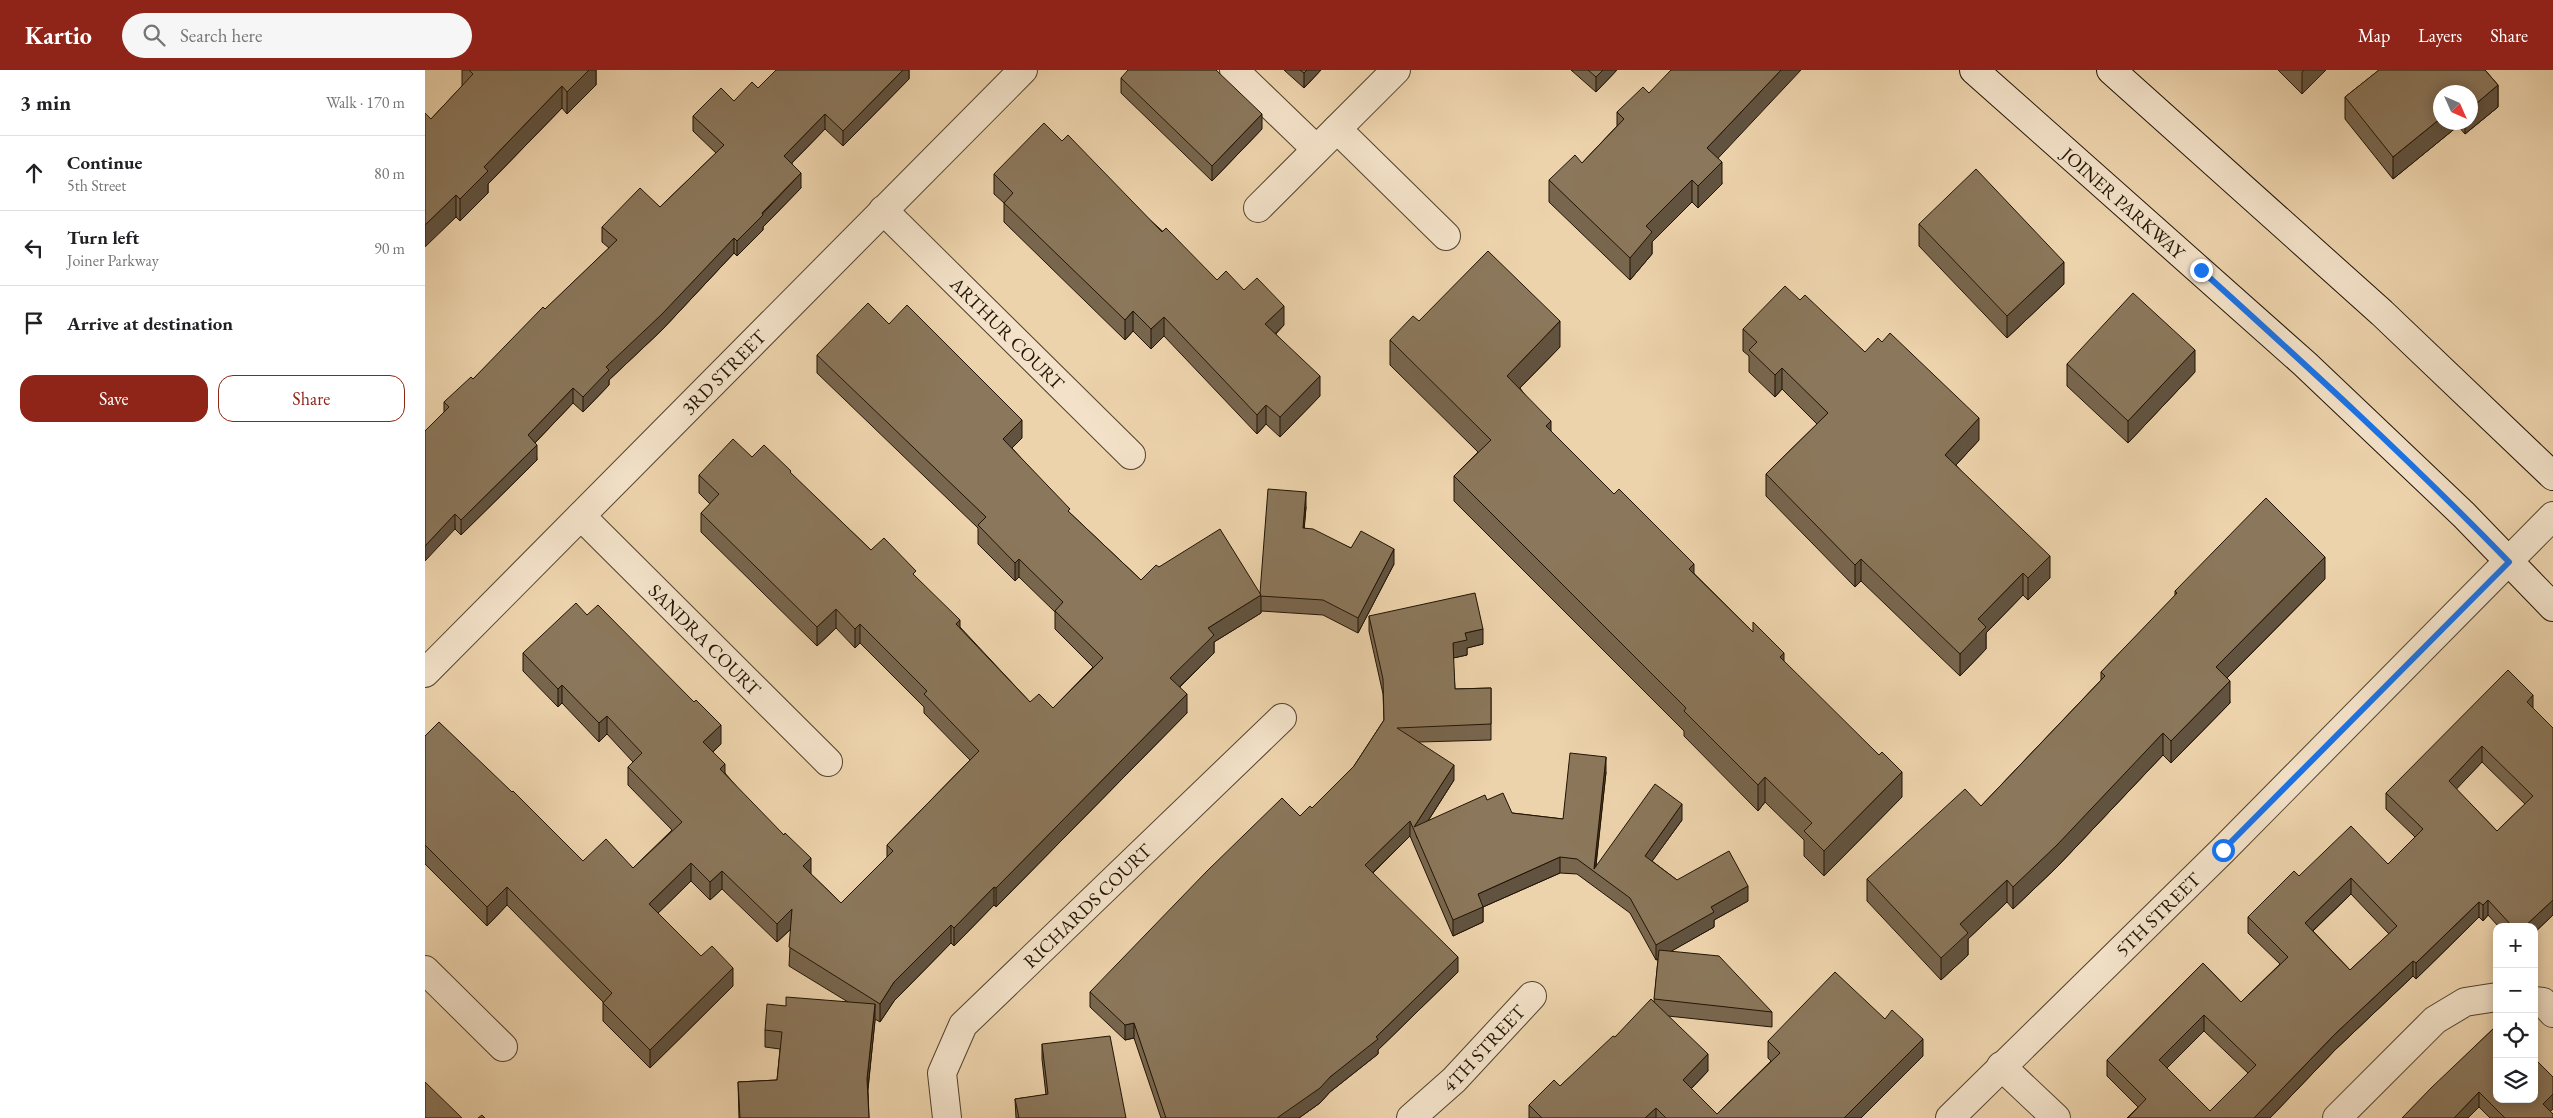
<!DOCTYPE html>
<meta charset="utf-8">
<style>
:root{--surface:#fff;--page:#f6f6f6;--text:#202124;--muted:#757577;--line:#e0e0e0;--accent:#8f2418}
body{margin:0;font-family:"EB Garamond",serif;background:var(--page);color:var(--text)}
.controls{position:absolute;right:15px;bottom:15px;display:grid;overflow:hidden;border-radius:10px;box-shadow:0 2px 12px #0003}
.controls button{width:45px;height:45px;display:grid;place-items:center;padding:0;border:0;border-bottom:1px solid var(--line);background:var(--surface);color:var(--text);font:25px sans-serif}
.compass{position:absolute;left:2008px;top:15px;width:45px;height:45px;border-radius:50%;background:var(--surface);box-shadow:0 2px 12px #0003;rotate:135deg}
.stop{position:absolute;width:15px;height:15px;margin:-11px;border:4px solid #1a73e8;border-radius:50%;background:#fff}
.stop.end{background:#1a73e8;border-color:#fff;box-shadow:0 1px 5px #0008}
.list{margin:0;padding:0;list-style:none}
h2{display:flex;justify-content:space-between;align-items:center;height:65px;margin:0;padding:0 20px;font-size:21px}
h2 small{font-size:16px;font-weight:400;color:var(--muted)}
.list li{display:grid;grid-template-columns:32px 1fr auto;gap:15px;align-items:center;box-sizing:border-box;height:75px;padding:0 20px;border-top:1px solid var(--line)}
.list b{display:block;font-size:19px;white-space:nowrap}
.list p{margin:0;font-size:16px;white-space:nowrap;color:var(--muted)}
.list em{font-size:16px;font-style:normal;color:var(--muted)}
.actions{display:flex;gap:10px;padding:15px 20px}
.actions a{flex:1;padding:11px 0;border:1px solid var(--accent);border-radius:15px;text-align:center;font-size:18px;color:var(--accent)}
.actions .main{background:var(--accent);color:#fff}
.icon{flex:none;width:28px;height:28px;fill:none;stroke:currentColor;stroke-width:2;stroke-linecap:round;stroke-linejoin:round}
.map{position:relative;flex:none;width:2128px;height:1048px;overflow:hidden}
header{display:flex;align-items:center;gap:30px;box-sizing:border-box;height:70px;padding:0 25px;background:var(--accent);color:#fff}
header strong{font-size:24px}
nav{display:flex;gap:28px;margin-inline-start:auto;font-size:18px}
.search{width:350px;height:45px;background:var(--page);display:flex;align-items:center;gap:12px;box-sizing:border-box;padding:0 18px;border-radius:28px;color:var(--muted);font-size:19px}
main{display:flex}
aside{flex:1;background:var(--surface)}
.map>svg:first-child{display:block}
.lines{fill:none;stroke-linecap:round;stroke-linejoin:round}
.minor-casing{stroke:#53432d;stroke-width:30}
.tertiary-casing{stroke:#53432d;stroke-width:30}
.secondary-casing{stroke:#201303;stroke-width:30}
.minor{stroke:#f3e2c9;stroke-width:28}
.tertiary{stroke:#f3e2c9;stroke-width:28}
.secondary{stroke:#f3e2c9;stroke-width:28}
.wall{fill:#78664e;stroke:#201303;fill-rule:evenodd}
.shaded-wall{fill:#615340;stroke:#201303}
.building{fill:#8b775b;stroke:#201303;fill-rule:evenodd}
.route{stroke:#1a73e8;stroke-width:6}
.labels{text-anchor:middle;stroke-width:4;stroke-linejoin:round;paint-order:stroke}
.street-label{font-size:19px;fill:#201303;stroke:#f3e2c9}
</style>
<header>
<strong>Kartio</strong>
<div class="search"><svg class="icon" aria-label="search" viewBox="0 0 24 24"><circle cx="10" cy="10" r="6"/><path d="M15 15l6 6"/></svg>Search here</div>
<nav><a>Map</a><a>Layers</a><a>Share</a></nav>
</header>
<main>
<aside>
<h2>3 min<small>Walk · 170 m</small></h2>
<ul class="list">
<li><svg class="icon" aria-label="ahead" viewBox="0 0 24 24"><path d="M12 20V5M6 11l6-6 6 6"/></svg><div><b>Continue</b><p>5th Street</p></div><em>80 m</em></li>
<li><svg class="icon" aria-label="left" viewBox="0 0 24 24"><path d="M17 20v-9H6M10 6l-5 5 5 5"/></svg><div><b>Turn left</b><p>Joiner Parkway</p></div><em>90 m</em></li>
<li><svg class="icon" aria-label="arrive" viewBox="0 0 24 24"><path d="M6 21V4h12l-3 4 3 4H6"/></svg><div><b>Arrive at destination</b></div></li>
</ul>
<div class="actions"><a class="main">Save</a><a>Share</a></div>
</aside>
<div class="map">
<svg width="2128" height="1048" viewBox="0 0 2128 1048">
<rect width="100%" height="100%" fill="#edd3ac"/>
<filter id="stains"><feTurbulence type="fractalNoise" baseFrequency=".004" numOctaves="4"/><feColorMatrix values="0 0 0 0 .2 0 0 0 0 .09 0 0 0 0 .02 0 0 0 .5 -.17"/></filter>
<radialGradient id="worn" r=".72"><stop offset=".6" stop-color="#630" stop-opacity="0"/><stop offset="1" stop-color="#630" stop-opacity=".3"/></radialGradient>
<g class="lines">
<!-- minor casing -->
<g class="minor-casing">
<g id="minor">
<polyline points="809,0 891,79"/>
<polyline points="912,59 1021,166"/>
<polyline points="833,138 971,0"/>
<path id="s1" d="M458,140l248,245"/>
<path id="s2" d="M156,446l247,246"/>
<polyline points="0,900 78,977"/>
<polyline points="2109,931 2118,932 2128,943"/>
<polyline points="1576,996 1631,1048"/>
<path id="s3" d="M522,1048l-5,-45 21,-48 319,-307"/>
<path id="s4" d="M986,1048l43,-38 78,-84"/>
<polyline points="1912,1048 2010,950 2040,932 2072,927"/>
</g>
</g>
<!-- tertiary casing -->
<g class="tertiary-casing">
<g id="tertiary">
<path id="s5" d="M0,603l598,-603"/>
<path id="s6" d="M1525,1048l273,-268 330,-334"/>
</g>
</g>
<!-- secondary casing -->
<g class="secondary-casing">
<g id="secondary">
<path id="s7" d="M1549,0l331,294 159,151 89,92"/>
<polyline points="1686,0 1957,243 2128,406"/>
</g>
</g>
<!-- minor -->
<use href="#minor" class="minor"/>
<!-- tertiary -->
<use href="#tertiary" class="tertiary"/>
<!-- secondary -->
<use href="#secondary" class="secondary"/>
</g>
<!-- wall -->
<g class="wall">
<polygon points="37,0 171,0 171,15 142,44 137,38 63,114 63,123 35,151 31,147 6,49 37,16"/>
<polygon points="484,0 484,9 418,76 400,59 367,93 376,118 338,157 338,160 312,186 309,183 237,260 184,310 184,315 158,342 148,333 110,373 112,390 36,465 30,459 19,341 19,332 48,309 184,178 177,172 177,157 235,137 291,83 268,61 268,46 309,31 333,18"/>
<polygon points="859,0 896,0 879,18"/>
<polygon points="1146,0 1192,0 1171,22"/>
<polygon points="1853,0 1901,0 1877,24"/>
<path d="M1954,0h106l13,15v22l-33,27 -7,-8 -65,53 -48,-60v-22zM2016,22h30v30h-30z"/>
<polygon points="696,8 837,59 787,111 696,23"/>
<polygon points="1192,42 1293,88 1297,114 1273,138 1267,132 1227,172 1227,184 1205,210 1124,132 1124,110 1157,93 1192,56"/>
<polygon points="637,71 792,210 819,220 859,255 851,264 895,326 855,367 841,354 832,364 739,266 726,279 708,261 700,270 579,152 579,133 569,124 569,104"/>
<polygon points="1494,154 1639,214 1582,268 1494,176"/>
<polygon points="1375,230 1440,282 1554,370 1531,395 1625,508 1603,530 1598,525 1561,563 1561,579 1535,606 1436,511 1430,517 1341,426 1341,404 1392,354 1357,319 1350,327 1324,302 1324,286 1318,281 1318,259"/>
<polygon points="994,251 1135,277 1095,318 1126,361 1189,424 1328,562 1359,591 1477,727 1399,806 1379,786 1379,770 1340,732 1333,741 1259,666 1259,661 1029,431 1029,406 1053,382 965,295 965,270"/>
<polygon points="464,254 597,368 587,378 645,443 716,510 734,497 835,523 881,437 879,458 926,478 969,494 933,563 898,545 836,541 836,543 789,572 789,583 755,617 762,643 571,837 569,835 529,876 526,873 469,931 455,952 450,949 443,1020 444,1048 314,1048 313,1012 352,1010 355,979 340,977 340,960 361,936 423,932 364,896 366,859 352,872 297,819 285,830 266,811 233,843 276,886 308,916 225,998 178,951 178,932 82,835 62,856 0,794 0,666 158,791 208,798 247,760 203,715 203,697 208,692 182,664 174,672 137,633 133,637 98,601 98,583 162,545 296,674 288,682 300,703 386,804 416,833 462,787 462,775 545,690 499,643 499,637 435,573 430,578 411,558 392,576 276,462 276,443 285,434 274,423 274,405 327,387 366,404 446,480 491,507 535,557 605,632 628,638 668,597 630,559 630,542 594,507 590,511 553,474 553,458 392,303 392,285"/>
<polygon points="1642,294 1770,302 1703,373 1642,316"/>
<polygon points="1900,509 1802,608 1805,633 1746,693 1738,685 1632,797 1588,839 1582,832 1543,869 1543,885 1516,910 1442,831 1442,809 1556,736 1676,610 1676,602 1750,526 1750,521"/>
<polygon points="944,546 1058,574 1042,578 1042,585 1028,588 1030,619 1066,618 1066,670 994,672 1029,710 1003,751 1062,730 1087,743 1138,749 1181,702 1171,796 1257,750 1227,791 1252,810 1323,831 1289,850 1289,857 1246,881 1347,942 1347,957 1243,946 1283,1001 1266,1019 1292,1044 1346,991 1343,988 1343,971 1498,986 1436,1048 1104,1048 1104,1035 1135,1016 1229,932 1233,889 1231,890 1205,843 1152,804 1135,803 1058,837 1058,852 1028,866 985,766 948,803 1033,902 953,980 953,984 905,1022 895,1033 874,1048 736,1048 709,968 700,970 665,937 665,922 875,746 887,738 929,696 959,650 958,624 944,561"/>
<path d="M2108,638l20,20v187l-19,18v-6h-35l-11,-12 -5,6 -4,-4 -63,62 -3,-3 -78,74 -65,68h-143l11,-11 -31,-31v-16l96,-97 38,39 39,-38 -32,-31v-16l51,-41 89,-12 27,-27 -29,-28v-16zM2057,692l43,42 -28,27 -41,-42zM1926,824l38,40 -39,36 -37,-39zM1779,961l44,42 -38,38 -43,-43z"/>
<polygon points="2069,958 2125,1042 2128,1048 2065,1048 2054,1037 2043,1048 1977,1048"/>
<polygon points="617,974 701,1048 591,1048 590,1029 621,1025 617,989"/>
</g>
<!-- shaded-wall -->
<g class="shaded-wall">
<polygon points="162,0 171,0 171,15 142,44 142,22"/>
<polygon points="478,0 484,0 484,9 418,76 418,61"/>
<polygon points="882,0 896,0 879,18 879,3"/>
<polygon points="1178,0 1192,0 1171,22 1171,7"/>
<polygon points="1356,0 1376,0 1282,100 1282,78"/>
<polygon points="1879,0 1901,0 1877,24 1877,2"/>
<polygon points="2073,15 2073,37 2040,64 2040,52 2046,52 2046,38"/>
<polygon points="137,16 137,38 63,114 63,123 35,151 35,129 59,97"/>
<polygon points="400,44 400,59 359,101 359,86"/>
<polygon points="837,44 837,59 787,111 787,96"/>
<polygon points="2016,48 2016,52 2033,52 2033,56 1968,109 1968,87"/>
<polygon points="1297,92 1297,114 1273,138 1273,116"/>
<polygon points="376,103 376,118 338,157 338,160 312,186 312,171"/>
<polygon points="1267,110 1267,132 1227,172 1227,184 1205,210 1205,188 1221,156"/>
<polygon points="31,125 31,147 0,177 0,155"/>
<polygon points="309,168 309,183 237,260 184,310 184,315 158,342 158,327 181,297"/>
<polygon points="1639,192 1639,214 1582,268 1582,246"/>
<polygon points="859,236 859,255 840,273 840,254"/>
<polygon points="708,241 708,261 700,270 700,250"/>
<polygon points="739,247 739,266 726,279 726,259"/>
<polygon points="1135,251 1135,277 1082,331 1082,306"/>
<polygon points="1770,280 1770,302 1703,373 1703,351"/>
<polygon points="1357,298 1357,319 1350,327 1350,305"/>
<polygon points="895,306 895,326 855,367 855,347"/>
<polygon points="148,318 148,333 103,380 103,365"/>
<polygon points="841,335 841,354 832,364 832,345"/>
<polygon points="1554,348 1554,370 1520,407 1520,385"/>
<polygon points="597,350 597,368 578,387 578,369"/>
<polygon points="1126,351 1126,376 1121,356"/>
<polygon points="112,375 112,390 36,465 36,450"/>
<polygon points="881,422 881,437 878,473 878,458"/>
<polygon points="30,444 30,459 0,491 0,476"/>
<polygon points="969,479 969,494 933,563 933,548"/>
<polygon points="1625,486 1625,508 1603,530 1603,508"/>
<polygon points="1900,487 1900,509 1791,619 1791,597"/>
<polygon points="594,489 594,507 590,511 590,493"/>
<polygon points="1436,489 1436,511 1430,517 1430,495"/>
<polygon points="1269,494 1269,519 1264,499"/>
<polygon points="1598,503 1598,525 1561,563 1561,579 1535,606 1535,584 1553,549"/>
<polygon points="836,525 836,543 789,572 789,583 745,626 745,608 783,558"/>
<polygon points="411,539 411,558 392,576 392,557"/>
<polygon points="535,550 535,568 531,554"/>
<polygon points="435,554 435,573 430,578 430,559"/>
<polygon points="1058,559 1058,574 1042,578 1042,585 1028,588 1028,573 1040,563"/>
<polygon points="1359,583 1359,609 1355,587"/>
<polygon points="1805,611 1805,633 1746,693 1746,671"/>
<polygon points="137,615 137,633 133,637 133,619"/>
<polygon points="762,624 762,643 571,837 571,818"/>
<polygon points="2108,625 2108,641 2102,632"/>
<polygon points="182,646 182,664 174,672 174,653"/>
<polygon points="296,655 296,674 278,691 278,672"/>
<polygon points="1738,663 1738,685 1632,797 1588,839 1588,817"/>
<polygon points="2057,676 2057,692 2024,727 2024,711"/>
<polygon points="1181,687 1181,702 1170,802 1169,799"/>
<polygon points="300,694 300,713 295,699"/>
<polygon points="1029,695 1029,710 992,768 989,757"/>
<polygon points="1477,702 1477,727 1399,806 1399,781"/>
<polygon points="1340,707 1340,732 1333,741 1333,715"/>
<polygon points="1257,734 1257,750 1220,801 1220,786"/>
<polygon points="985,751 985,766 940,810 940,795"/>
<polygon points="1135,787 1135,803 1058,837 1058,852 1028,866 1028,850 1053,824"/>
<polygon points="386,788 386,806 378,796"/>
<polygon points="266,793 266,811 224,852 224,834"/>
<polygon points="297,801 297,819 285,830 285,812"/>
<polygon points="1926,808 1926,824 1880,868 1880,853"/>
<polygon points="1582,810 1582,832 1543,869 1543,885 1516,910 1516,888 1535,854"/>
<polygon points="1323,816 1323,831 1289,850 1289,857 1231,890 1231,875 1286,837"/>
<polygon points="82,817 82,835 62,856 62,837"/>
<polygon points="569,817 569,835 529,876 529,858"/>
<polygon points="2063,830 2063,845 2058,851 2058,835"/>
<polygon points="2128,830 2128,845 2109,863 2109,857 2099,857"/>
<polygon points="2054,832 2054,847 1991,909 1991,893"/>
<polygon points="367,839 367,858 352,872 352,854"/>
<polygon points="526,855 526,873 469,931 455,952 455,934 469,912"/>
<polygon points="1033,887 1033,902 953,980 953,984 905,1022 895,1033 874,1048 852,1048 905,1007 951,967"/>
<polygon points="1988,891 1988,906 1910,980 1845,1048 1829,1048 1910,964"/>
<polygon points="308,898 308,916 225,998 225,980"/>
<polygon points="450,934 450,951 442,1026 442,1009"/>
<polygon points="1779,945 1779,961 1734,1006 1734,990"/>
<polygon points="709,953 709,968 700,970 700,955"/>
<polygon points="1498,969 1498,986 1436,1048 1419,1048"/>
<polygon points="1283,984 1283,1001 1258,1027 1258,1010"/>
<polygon points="2054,1022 2054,1037 2043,1048 2029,1048"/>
<polygon points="2128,1024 2128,1039 2119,1048 2118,1034"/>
<polygon points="1231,1038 1231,1048 1220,1048"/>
</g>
<!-- building -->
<g class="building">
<polygon points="44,0 164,0 142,22 137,16 59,97 63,101 35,129 31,125 0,155 0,43 6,49 48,4"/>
<polygon points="351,0 478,0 418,61 400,44 359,86 376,103 337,143 338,145 312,171 309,168 237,244 181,297 184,300 158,327 148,318 103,365 112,375 36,450 30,444 0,476 0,361 24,337 19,332 46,307 48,309 118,237 120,239 192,170 177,157 215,118 235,137 299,75 268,46 296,18 309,31 327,12 333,18"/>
<polygon points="703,0 791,0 837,44 787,96 696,8"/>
<polygon points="875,0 882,0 879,3"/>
<polygon points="1163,0 1178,0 1171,7"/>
<polygon points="1246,0 1356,0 1282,78 1297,92 1273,116 1267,110 1221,156 1227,162 1205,188 1124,110 1150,85 1157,93 1199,49 1192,42 1218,17 1224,23"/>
<polygon points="1954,0 2060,0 2073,15 2046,38 2046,22 2016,22 2016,48 1968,87 1920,27"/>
<polygon points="619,53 637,71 643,65 737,162 741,158 792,210 801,201 819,220 832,208 859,236 840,254 895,306 855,347 841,335 832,345 739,247 726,259 708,241 700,250 579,133 588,123 569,104"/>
<polygon points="1551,99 1639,192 1582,246 1494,154"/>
<polygon points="1063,181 1135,251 1082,306 1126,351 1121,356 1189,424 1194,419 1269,494 1264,499 1328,562 1328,552 1359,583 1355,587 1454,685 1457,682 1477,702 1399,781 1379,761 1387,753 1340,707 1333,715 1259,641 1261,638 1029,406 1066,370 965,270 988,246 994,251"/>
<polygon points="1360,216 1375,230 1380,225 1440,282 1453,268 1457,272 1465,263 1554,348 1520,385 1625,486 1603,508 1598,503 1553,549 1561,557 1535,584 1436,489 1430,495 1341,404 1403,343 1357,298 1350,305 1324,280 1332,272 1318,259"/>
<polygon points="1708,223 1770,280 1703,351 1642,294"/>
<polygon points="443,233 464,254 482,235 597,350 578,369 645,439 643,441 716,510 731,495 734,497 795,459 836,525 783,558 789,565 745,608 762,624 571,818 569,817 529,858 526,855 469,912 455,934 364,877 367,839 352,854 297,801 285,812 266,793 224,834 276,886 287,876 308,898 225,980 178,933 187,923 82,817 62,837 0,775 0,666 14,652 87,722 88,721 158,791 181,769 208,798 257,752 203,697 217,683 182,646 174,653 137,615 133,619 98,583 151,533 162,545 173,535 269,632 271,630 296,655 278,672 300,694 295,699 359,765 360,763 386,788 378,796 416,833 468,781 462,775 554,681 499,624 502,621 435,554 430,559 411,539 392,557 276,443 294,424 274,405 308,369 327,387 339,375 366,401 365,402 446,480 459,468 491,501 488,504 535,550 531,554 605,632 614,624 628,638 678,588 630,541 638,532 594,489 590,493 553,455 561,447 392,285"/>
<polygon points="843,419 881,422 878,458 888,459 926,478 936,461 969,479 933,548 898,530 835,526 836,525 835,523"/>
<polygon points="1841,428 1900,487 1791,597 1805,611 1746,671 1738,663 1632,775 1588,817 1582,810 1535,854 1543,863 1516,888 1442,809 1540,719 1556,736 1680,606 1676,602 1752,523 1750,521"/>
<polygon points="1050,523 1058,559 1040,563 1042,570 1028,573 1030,619 1066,618 1066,654 972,658 1029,695 989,757 1060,725 1062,730 1078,723 1087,743 1138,749 1145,683 1181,687 1169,799 1230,714 1257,734 1220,786 1252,810 1304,781 1323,816 1286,837 1289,842 1231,875 1205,828 1152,789 1135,787 1053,824 1058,837 1028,850 985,751 940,795 1033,887 951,967 953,969 905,1007 895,1018 852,1048 741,1048 709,953 700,955 665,922 782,801 857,728 875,746 885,736 887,738 929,696 959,650 958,609 944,546"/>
<path d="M2083,600l25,25 -6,7 26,26v172l-29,27h-11l-25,-27 -5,5 -4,-3 -63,61 -3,-2 -78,73 -81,84h-126l18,-19 -39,-39 96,-97 38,39 47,-45 -40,-40 46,-46 5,5 52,-50 37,38 35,-35 -37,-36zM2057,676l51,50 -36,35 -48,-50zM1926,808l46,48 -47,44 -45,-47zM1779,945l52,50 -46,46 -51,-51z"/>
<polygon points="1234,880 1294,886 1347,942 1229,929"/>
<polygon points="1410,902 1460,949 1467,940 1498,969 1419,1048 1241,1048 1231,1038 1220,1048 1117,1048 1104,1035 1129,1010 1135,1016 1188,966 1190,967 1226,929 1283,984 1258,1010 1292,1044 1355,983 1343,971"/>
<polygon points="361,927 450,934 442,1009 444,1048 315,1048 313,1012 352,1010 357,962 340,960 342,934 361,936"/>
<polygon points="2069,958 2072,960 2072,1029 2109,1029 2109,988 2128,1007 2128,1024 2118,1034 2128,1044 2128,1048 2080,1048 2054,1022 2029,1048 1977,1048 2006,1018"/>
<polygon points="685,966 701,1048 594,1048 590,1029 623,1024 617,974"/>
<polygon points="0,1012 37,1048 0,1048"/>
<polygon points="57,1045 60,1048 53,1048"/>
</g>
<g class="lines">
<!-- route -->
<path class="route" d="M1776,200c105,95 209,190 308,292l-286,288"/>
</g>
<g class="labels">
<!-- street labels -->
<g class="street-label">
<text dy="7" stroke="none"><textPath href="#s7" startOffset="200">JOINER PARKWAY</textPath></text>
<text dy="7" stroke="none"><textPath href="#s1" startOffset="175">ARTHUR COURT</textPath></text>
<text dy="7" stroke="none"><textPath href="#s5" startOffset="424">3RD STREET</textPath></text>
<text dy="7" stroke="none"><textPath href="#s2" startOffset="175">SANDRA COURT</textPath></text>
<text dy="7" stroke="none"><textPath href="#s3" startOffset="270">RICHARDS COURT</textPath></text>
<text dy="7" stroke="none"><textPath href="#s6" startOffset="291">5TH STREET</textPath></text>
<text dy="7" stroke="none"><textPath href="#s4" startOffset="101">4TH STREET</textPath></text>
</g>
</g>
<rect width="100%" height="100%" filter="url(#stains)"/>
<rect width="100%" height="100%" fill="url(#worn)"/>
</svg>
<div class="controls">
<button>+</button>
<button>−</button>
<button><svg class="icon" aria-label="locate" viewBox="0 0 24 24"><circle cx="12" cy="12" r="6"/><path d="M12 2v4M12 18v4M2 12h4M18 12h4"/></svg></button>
<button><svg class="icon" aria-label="layers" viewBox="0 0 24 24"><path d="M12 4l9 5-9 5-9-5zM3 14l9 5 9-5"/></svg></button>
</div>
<svg class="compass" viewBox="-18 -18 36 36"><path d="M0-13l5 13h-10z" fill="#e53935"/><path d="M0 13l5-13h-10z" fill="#757577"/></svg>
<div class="stop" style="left:1798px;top:780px"></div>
<div class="stop end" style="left:1776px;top:200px"></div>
</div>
</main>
